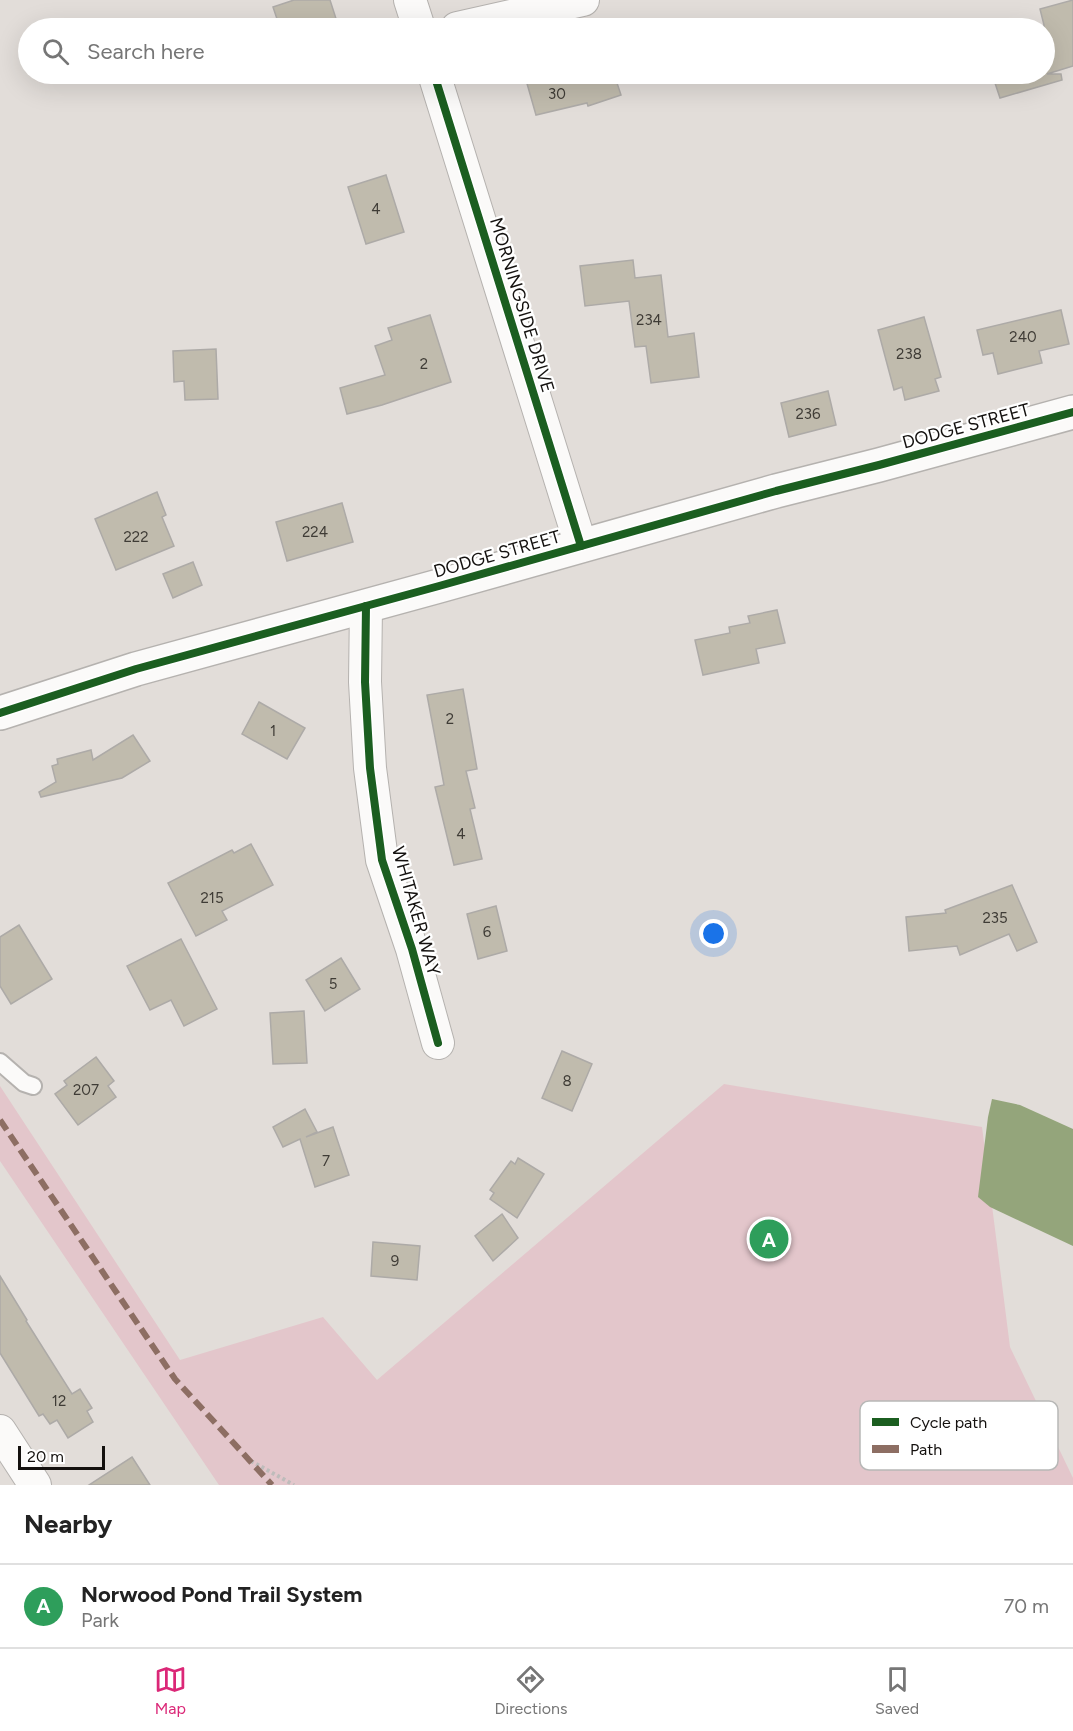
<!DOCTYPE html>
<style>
:root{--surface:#fff;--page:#f6f6f6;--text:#222;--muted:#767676;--line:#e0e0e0;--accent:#db2777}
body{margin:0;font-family:Figtree,sans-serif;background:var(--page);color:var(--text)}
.scale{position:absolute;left:18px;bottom:15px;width:87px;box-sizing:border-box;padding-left:6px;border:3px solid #14110f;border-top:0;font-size:16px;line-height:21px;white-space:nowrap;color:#14110f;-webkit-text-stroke:4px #fff;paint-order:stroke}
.you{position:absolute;left:714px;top:934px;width:21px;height:21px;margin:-15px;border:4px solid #fff;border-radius:50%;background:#1a73e8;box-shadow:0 0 0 9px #1a73e833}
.badge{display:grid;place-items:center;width:39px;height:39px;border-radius:50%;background:var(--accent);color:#fff;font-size:20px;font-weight:700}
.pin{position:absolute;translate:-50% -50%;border:3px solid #fff;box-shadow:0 2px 6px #0006}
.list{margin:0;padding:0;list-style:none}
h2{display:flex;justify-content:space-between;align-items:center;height:78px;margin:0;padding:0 24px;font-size:26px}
h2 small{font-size:20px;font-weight:400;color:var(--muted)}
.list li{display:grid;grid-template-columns:39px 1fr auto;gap:18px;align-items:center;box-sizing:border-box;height:84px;padding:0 24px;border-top:2px solid var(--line)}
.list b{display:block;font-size:22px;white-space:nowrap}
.list p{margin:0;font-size:20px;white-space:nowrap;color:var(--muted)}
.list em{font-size:20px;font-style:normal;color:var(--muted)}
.icon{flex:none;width:33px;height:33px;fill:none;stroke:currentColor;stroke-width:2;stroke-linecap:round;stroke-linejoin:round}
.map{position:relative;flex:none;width:1073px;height:1485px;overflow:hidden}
.search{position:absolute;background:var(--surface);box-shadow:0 6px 24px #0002;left:18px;right:18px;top:18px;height:66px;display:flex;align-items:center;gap:15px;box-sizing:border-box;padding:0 21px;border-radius:33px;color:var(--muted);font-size:22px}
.sheet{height:162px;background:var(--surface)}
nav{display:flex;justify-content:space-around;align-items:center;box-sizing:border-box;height:84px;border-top:2px solid var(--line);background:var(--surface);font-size:16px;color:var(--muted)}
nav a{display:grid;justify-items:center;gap:3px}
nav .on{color:var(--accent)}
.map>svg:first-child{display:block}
.green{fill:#e3c6cb}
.water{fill:#94a57b}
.building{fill:#c0bbad;stroke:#adaaa7;stroke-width:1.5}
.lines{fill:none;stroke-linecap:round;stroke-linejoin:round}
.lane-casing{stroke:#b5b2af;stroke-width:20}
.street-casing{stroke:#b5b2af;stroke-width:34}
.secondary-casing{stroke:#b5b2af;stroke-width:36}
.path{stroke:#bebcbb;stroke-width:4;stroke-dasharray:3 3;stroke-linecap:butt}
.lane{stroke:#fbfaf9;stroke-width:16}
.street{stroke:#fbfaf9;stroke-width:32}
.secondary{stroke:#fbfaf9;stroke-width:33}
.quiet{stroke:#8d6e63;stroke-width:6;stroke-dasharray:12 6;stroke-linecap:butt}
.cycleway-casing{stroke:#fff;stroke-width:11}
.cycleway{stroke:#1b5e20;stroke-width:8}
.labels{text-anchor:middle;stroke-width:4.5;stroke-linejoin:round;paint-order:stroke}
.number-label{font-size:15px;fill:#3f3c36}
.street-label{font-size:18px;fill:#14110f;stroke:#fff}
.key{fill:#fff;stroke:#b8b8b7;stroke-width:1.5}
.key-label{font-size:16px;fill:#14110f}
</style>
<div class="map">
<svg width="1073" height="1485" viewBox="0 0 1073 1485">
<rect width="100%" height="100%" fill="#e2ddd9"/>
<!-- green -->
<polygon class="green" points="724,1084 982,1127 1010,1347 1073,1478 1073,1485 219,1485 0,1161 0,1086 180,1360 323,1317 377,1380"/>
<!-- water -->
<polygon class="water" points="992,1099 1020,1105 1073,1129 1073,1246 990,1207 978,1197 988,1117"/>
<!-- building -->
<g class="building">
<polygon points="294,0 330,0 339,28 280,28 273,7"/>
<polygon points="1073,0 1073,66 1047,74 1061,74 1062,80 1000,98 992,74 1044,74 1044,25 1040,9"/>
<polygon points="549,74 557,74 559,81 585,74 614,74 621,95 588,106 587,103 536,115 526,80"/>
<polygon points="386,175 404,232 366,244 348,187"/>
<polygon points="633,260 635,278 661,275 668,337 694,333 699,377 651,383 646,346 635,347 629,301 585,306 580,266"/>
<polygon points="1061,310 1069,344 1039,351 1042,363 998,374 993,353 983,355 977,330"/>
<polygon points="430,315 451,382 382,405 347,414 340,388 385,375 375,346 392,340 388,328"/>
<polygon points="924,317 941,377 935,379 939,391 905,400 902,387 894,390 878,330"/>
<polygon points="216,349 218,399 185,400 184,381 174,382 173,351"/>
<polygon points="828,391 836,425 789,437 781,403"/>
<polygon points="157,492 166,515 162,517 174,546 116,570 95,519"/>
<polygon points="342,503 353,542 287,561 276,522"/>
<polygon points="193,562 202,585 173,598 163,574"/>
<polygon points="777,610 785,643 756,649 759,663 703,675 695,640 730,633 729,627 750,623 748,616"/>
<polygon points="463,689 477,769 466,771 475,808 470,809 482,859 454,865 435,787 444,785 427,695"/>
<polygon points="259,702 305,728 287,759 242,734"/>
<polygon points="133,735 150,761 122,778 41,797 39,792 56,782 52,766 58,764 57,759 91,750 93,760"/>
<polygon points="251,844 273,885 222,911 227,920 196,936 168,883 232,850 234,853"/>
<polygon points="1012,885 1037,942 1017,951 1009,934 960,955 957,946 909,951 906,917 946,913 945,910"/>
<polygon points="496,906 507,951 478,959 467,914"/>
<polygon points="19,925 52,979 11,1004 0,986 0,937"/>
<polygon points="181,939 217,1009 184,1026 171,1000 150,1010 127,966"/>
<polygon points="341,958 360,989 325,1011 306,980"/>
<polygon points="304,1011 307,1063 273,1064 270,1013"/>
<polygon points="562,1051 592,1064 572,1111 542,1098"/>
<polygon points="96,1057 114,1081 108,1086 116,1097 78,1125 55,1094 67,1085 64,1081"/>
<polygon points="305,1109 317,1132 306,1137 333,1127 349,1175 315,1187 300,1139 283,1147 273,1127"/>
<polygon points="518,1158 544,1174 517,1218 490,1199 494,1193 490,1190 511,1161 515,1164"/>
<polygon points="502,1214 518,1238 493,1261 475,1236"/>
<polygon points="373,1242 420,1246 417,1280 371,1276"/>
<polygon points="0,1276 27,1320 26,1321 72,1394 80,1389 92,1408 87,1411 93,1422 68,1438 57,1420 50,1424 43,1414 39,1416 0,1353"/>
<polygon points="132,1457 150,1485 89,1485"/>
</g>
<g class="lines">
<!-- lane casing -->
<g class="lane-casing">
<polyline id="lane" points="0,1062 24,1083 33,1086"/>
</g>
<!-- street casing -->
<g class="street-casing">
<g id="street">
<polyline points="410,0 419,28"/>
<polyline points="457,28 583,0"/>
<polyline points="434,74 581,546"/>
<polyline points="366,606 365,682 370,768 382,860 412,949 438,1043"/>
<polyline points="0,1431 35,1485"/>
</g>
</g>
<!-- secondary casing -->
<g class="secondary-casing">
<polyline id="secondary" points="0,713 136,669 439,586 776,491 879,465 1073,412"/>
</g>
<!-- path -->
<polyline class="path" points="251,1461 294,1485"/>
<!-- lane -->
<use href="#lane" class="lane"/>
<!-- street -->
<use href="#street" class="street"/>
<!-- secondary -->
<use href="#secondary" class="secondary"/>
<!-- quiet -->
<polyline class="quiet" points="0,1120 175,1379 272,1485"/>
<!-- cycleway casing -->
<g class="cycleway-casing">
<g id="cycleway">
<polyline points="434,74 581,546"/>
<polyline points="366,606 365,682 370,768 382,860 412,949 438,1043"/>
<polyline points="0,713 136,669 439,586 776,491 879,465 1073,412"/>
</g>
</g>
<!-- cycleway -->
<use href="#cycleway" class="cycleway"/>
</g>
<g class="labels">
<!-- number labels -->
<g class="number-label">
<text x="557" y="99">30</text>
<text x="376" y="214">4</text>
<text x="649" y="325">234</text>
<text x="1023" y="342">240</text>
<text x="909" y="359">238</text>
<text x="424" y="369">2</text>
<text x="808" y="419">236</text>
<text x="315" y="537">224</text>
<text x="136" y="542">222</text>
<text x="450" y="724">2</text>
<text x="273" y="736">1</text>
<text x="461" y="839">4</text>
<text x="212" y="903">215</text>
<text x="995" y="923">235</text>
<text x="487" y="937">6</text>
<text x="333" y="989">5</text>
<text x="567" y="1086">8</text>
<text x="86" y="1095">207</text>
<text x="326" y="1166">7</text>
<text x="395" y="1266">9</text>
<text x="59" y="1406">12</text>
</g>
<!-- street labels -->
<g class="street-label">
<text transform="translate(522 305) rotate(73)" y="6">MORNINGSIDE DRIVE</text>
<text transform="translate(966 426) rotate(-15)" y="6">DODGE STREET</text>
<text transform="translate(497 554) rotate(-16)" y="6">DODGE STREET</text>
<text transform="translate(416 911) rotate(74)" y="6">WHITAKER WAY</text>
</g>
</g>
<!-- legend -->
<rect x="860" y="1401" width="198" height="69" rx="9" class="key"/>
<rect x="872" y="1418" width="27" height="8" fill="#1b5e20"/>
<rect x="872" y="1445" width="27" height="8" fill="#8d6e63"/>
<g class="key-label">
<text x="910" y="1428">Cycle path</text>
<text x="910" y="1455">Path</text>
</g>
</svg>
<div class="scale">20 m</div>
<div class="you"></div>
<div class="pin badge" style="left:769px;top:1239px;background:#2e9e5b">A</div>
<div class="search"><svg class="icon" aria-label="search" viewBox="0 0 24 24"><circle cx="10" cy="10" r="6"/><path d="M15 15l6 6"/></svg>Search here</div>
</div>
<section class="sheet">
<h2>Nearby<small></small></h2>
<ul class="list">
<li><span class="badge" style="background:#2e9e5b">A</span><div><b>Norwood Pond Trail System</b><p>Park</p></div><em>70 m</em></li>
</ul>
</section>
<nav>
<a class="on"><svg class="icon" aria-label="map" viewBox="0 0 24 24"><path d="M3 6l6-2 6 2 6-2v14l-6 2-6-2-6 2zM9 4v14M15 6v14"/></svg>Map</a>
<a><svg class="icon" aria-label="directions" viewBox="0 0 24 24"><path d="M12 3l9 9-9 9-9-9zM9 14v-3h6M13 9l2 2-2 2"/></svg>Directions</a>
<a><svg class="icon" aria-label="saved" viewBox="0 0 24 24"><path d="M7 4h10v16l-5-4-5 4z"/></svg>Saved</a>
</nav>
